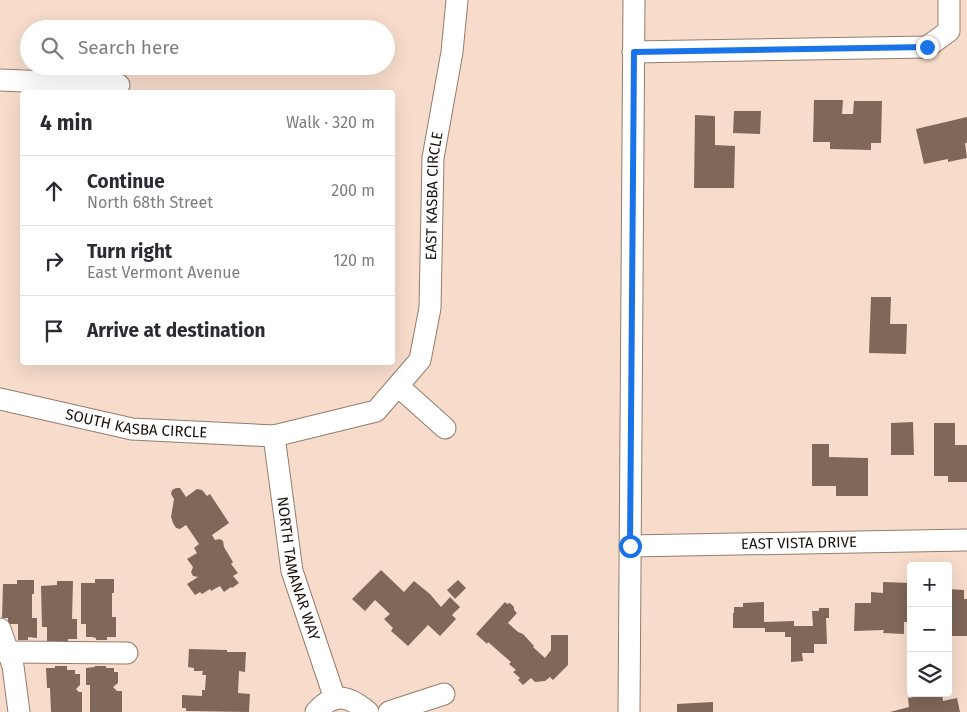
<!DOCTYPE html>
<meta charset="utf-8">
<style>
:root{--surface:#fff;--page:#f2f2f3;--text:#2b2b33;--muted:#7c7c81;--line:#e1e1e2}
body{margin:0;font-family:"Fira Sans",sans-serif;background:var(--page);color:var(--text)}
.controls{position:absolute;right:15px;bottom:15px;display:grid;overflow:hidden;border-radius:5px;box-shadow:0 5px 20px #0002}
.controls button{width:45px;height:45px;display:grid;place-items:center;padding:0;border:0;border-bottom:1px solid var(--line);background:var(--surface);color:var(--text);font:25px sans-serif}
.stop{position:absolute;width:15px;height:15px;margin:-11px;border:4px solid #1a73e8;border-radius:50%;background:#fff}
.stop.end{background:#1a73e8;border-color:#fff;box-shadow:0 1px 5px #0008}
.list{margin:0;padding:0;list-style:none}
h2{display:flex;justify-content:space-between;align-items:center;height:65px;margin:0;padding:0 20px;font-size:21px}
h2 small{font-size:16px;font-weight:400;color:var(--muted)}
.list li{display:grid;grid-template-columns:32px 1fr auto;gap:15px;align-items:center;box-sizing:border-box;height:70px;padding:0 20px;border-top:1px solid var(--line)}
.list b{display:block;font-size:19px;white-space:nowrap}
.list p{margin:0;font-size:16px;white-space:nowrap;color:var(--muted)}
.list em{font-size:16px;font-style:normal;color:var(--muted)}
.icon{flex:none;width:28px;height:28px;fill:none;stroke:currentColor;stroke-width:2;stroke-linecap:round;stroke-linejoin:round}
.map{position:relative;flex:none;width:967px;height:712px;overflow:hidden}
.search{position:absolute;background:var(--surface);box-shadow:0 5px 20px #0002;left:20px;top:20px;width:375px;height:55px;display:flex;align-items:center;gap:12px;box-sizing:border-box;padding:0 18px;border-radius:28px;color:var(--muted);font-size:19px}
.panel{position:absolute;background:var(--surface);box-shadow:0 5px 20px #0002;left:20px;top:90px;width:375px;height:275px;border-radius:5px}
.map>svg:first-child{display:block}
.building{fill:#7f6759}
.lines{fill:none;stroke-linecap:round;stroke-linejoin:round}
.minor-casing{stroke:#947c6d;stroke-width:23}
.minor{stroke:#fff;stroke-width:21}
.route{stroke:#1a73e8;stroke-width:6}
.labels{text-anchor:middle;stroke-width:4.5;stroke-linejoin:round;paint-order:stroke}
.street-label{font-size:15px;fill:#1a110b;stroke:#f7dccb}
</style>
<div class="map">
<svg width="967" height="712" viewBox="0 0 967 712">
<rect width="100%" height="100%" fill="#f7dccb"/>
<!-- building -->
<g class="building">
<polygon points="814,100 843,100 842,114 853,114 854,101 882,101 881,143 871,143 871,150 830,149 830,142 813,142"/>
<polygon points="734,111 761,111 760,134 733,133"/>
<polygon points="695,115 715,116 715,145 735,146 734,188 694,188"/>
<polygon points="967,117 967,143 965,143 967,158 948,162 948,159 924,164 916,129"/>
<polygon points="871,297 891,297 890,324 907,324 906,354 869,353"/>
<polygon points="913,422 914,455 891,455 891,423"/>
<polygon points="934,423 955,423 955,445 967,445 967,482 948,482 948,476 934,476"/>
<polygon points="812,444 829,444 829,457 868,458 868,496 836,496 836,486 812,486"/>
<polygon points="176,488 180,488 186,497 197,489 202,490 207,496 210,494 229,523 212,535 215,540 220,539 223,541 224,547 233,562 231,564 238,573 233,576 239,583 232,588 231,587 224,592 220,586 211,591 210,589 202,594 200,592 195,595 187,584 198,577 193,576 191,572 193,567 187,559 197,553 194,548 199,544 186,525 180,529 176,528 173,523 171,517 174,499 171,494 172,490"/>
<polygon points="381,570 404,592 414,581 430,594 441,607 450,597 460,607 452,615 456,619 440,636 428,625 408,646 391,631 393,628 384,619 390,614 375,600 365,611 352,599"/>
<polygon points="95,579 114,579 114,593 112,593 112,617 116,617 116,637 107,637 107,640 96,640 96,638 92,637 86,637 86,624 81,624 81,583 95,583"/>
<polygon points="17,580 34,580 34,594 32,594 32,618 37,618 37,638 28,637 28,640 18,640 18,624 8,624 8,618 2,618 3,584 17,584"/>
<polygon points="458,580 466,588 455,599 447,590"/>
<polygon points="57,581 73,581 72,619 77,619 77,639 68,639 68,643 47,641 47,627 42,627 41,586 57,585"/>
<polygon points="883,582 911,583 911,622 904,622 904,634 883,633 884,630 854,631 855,603 871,603 871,592 883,593"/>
<polygon points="948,589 964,590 964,599 967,599 967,636 948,636"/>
<polygon points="505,602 507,604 510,603 514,607 514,610 517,613 508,623 518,632 523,634 534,646 533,647 545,658 551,650 551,635 568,635 568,665 553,680 550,677 545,681 535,682 531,678 523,685 518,680 520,678 513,672 516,670 509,664 511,662 488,642 487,644 476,634"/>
<polygon points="764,602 764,622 794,621 794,626 813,626 812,611 819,611 819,608 829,608 829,618 826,618 827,644 814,644 814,653 802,653 803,661 791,662 791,637 785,637 785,632 765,632 765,628 733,628 733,613 734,613 734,607 743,607 743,603"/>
<polygon points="189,649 227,650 227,652 246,652 245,672 239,671 238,693 250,694 249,712 186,711 186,708 182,708 182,695 202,696 202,690 205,690 206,675 202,675 203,671 194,671 194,668 188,667"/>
<polygon points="55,666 67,666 67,670 75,670 75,674 80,674 80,685 76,689 79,692 82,692 82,712 51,712 50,688 47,688 46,668 55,668"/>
<polygon points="95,666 106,666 106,668 114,668 114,672 118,672 118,683 113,687 117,691 122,691 122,712 90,712 90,685 86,685 86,668 95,667"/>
<polygon points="935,693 942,693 943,701 957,698 960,712 890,712 909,707 908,698"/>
<polygon points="713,702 713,712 677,712 677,704"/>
</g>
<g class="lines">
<!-- minor casing -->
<g class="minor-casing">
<g id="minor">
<polyline points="633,52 927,47 949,31 949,0"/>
<polyline points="0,80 119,85"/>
<polyline points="398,386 445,428"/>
<path id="s1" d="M0,399l132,30 142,7 102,-25 44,-51 10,-52 3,-150 19,-106 5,-52"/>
<path id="s2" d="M274,436l18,135 43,128"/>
<path id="s3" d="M630,546l337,-6"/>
<polyline points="0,629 13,666 19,712"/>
<polyline points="8,652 127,653"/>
<path d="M316,712c19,-21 33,-16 52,0"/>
<polyline points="389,712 444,694"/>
<polyline points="629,712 634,0"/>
</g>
</g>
<!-- minor -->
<use href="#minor" class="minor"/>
</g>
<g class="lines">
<!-- route -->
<polyline class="route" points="630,546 634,52 927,47"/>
</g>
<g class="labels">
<!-- street labels -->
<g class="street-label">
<text dy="5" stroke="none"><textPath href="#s1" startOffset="615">EAST KASBA CIRCLE</textPath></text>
<text dy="5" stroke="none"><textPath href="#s1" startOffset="139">SOUTH KASBA CIRCLE</textPath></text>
<text dy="5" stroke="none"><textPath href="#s3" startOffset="169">EAST VISTA DRIVE</textPath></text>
<text dy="5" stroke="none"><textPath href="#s2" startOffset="135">NORTH TAMANAR WAY</textPath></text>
</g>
</g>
</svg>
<div class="controls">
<button>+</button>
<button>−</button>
<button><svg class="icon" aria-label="layers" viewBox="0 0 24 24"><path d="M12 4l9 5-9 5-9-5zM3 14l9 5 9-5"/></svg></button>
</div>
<div class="stop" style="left:630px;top:546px"></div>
<div class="stop end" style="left:927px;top:47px"></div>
<div class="search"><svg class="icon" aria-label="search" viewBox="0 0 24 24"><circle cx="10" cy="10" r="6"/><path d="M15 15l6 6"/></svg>Search here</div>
<section class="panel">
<h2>4 min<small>Walk · 320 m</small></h2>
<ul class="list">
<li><svg class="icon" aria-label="ahead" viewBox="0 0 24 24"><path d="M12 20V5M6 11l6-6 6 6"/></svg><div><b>Continue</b><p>North 68th Street</p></div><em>200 m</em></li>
<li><svg class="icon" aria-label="right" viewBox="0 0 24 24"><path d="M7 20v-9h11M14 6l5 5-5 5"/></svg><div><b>Turn right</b><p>East Vermont Avenue</p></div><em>120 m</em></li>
<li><svg class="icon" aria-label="arrive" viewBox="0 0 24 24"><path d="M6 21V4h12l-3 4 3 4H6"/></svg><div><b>Arrive at destination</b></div></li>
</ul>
</section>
</div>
